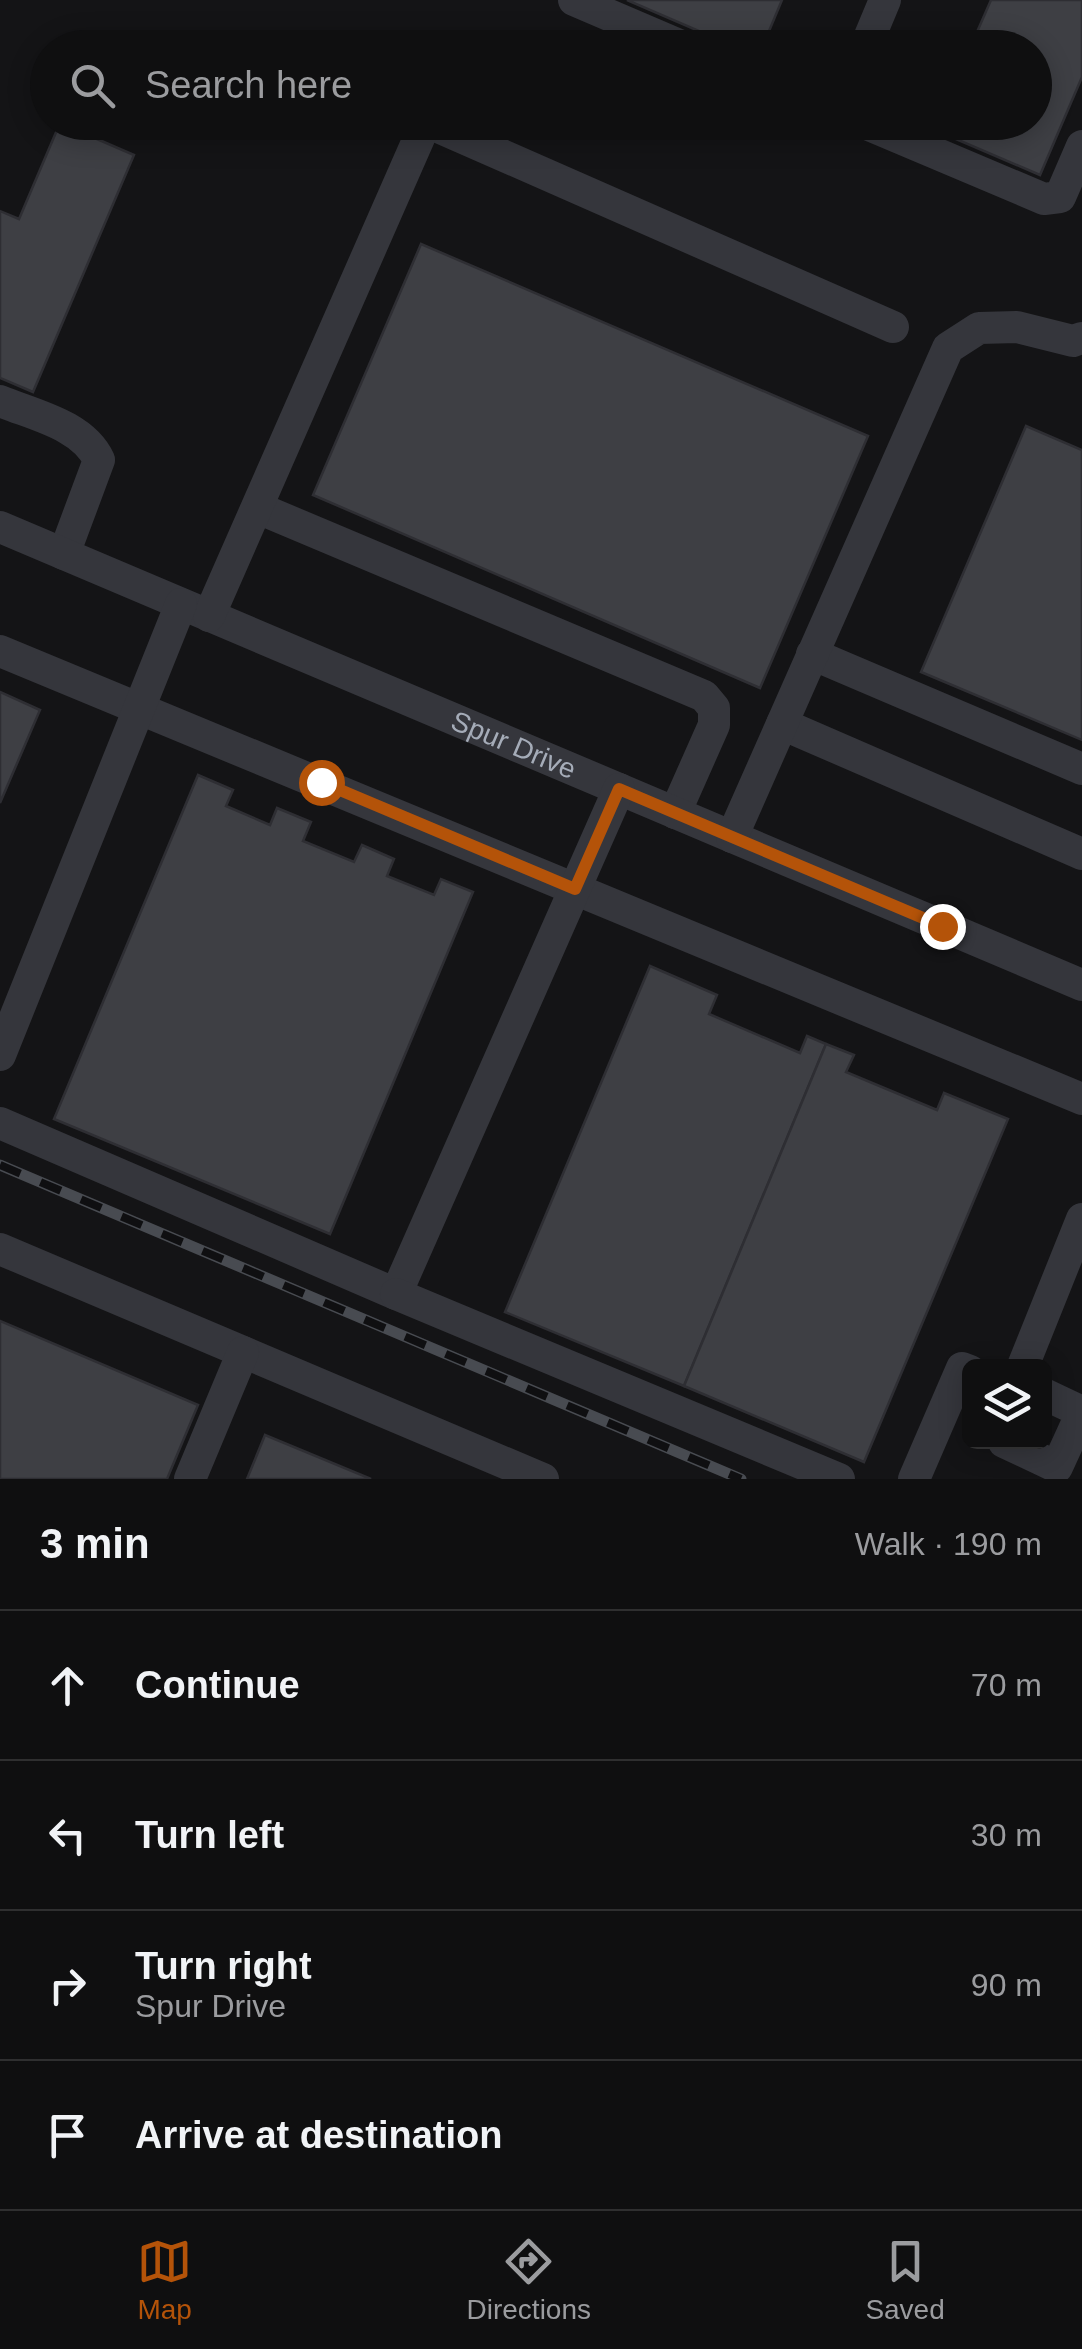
<!DOCTYPE html>
<meta charset="utf-8">
<style>
:root{--surface:#0f0f10;--page:#1d1d1e;--text:#f1f3f6;--muted:#9b9c9f;--line:#2f2f30;--accent:#b45309}
body{margin:0;font-family:Helvetica,sans-serif;background:var(--page);color:var(--text)}
.controls{position:absolute;right:30px;bottom:30px;display:grid;overflow:hidden;border-radius:15px;box-shadow:0 5px 25px #0003}
.controls button{width:90px;height:90px;display:grid;place-items:center;padding:0;border:0;border-bottom:2px solid var(--line);background:var(--surface);color:var(--text);font:50px sans-serif}
.stop{position:absolute;width:30px;height:30px;margin:-22px;border:8px solid #b45309;border-radius:50%;background:#fff}
.stop.end{background:#b45309;border-color:#fff;box-shadow:0 2px 10px #0008}
.list{margin:0;padding:0;list-style:none}
h2{display:flex;justify-content:space-between;align-items:center;height:130px;margin:0;padding:0 40px;font-size:42px}
h2 small{font-size:32px;font-weight:400;color:var(--muted)}
.list li{display:grid;grid-template-columns:65px 1fr auto;gap:30px;align-items:center;box-sizing:border-box;height:150px;padding:0 40px;border-top:2px solid var(--line)}
.list b{display:block;font-size:38px;white-space:nowrap}
.list p{margin:0;font-size:32px;white-space:nowrap;color:var(--muted)}
.list em{font-size:32px;font-style:normal;color:var(--muted)}
.icon{flex:none;width:55px;height:55px;fill:none;stroke:currentColor;stroke-width:2;stroke-linecap:round;stroke-linejoin:round}
.map{position:relative;flex:none;width:1082px;height:1479px;overflow:hidden}
.search{position:absolute;background:var(--surface);box-shadow:0 5px 25px #0003;left:30px;right:30px;top:30px;height:110px;display:flex;align-items:center;gap:25px;box-sizing:border-box;padding:0 35px;border-radius:55px;color:var(--muted);font-size:38px}
.sheet{height:730px;background:var(--surface)}
nav{display:flex;justify-content:space-around;align-items:center;box-sizing:border-box;height:140px;border-top:2px solid var(--line);background:var(--surface);font-size:28px;color:var(--muted)}
nav a{display:grid;justify-items:center;gap:5px}
nav .on{color:var(--accent)}
.map>svg:first-child{display:block}
.building{fill:#3e3f44;stroke:#2e2e33;stroke-width:2.5}
.lines{fill:none;stroke-linecap:round;stroke-linejoin:round}
.minor{stroke:#35363c;stroke-width:32}
.rail-casing{stroke:#484b51;stroke-width:11}
.rail{stroke:#0f0f11;stroke-width:8;stroke-dasharray:22;stroke-linecap:butt}
.route{stroke:#b45309;stroke-width:12}
.labels{text-anchor:middle;stroke-width:10;stroke-linejoin:round;paint-order:stroke}
.street-label{font-size:28px;fill:#a5acb8;stroke:#0f0f11}
</style>
<div class="map">
<svg width="1082" height="1479" viewBox="0 0 1082 1479">
<rect width="100%" height="100%" fill="#141416"/>
<!-- building -->
<g class="building">
<polygon points="627,0 782,0 762,48 738,48"/>
<polygon points="991,0 1082,0 1082,77 1040,175 935,130 938,122 1034,122 1034,48 970,48"/>
<polygon points="60,123 134,155 33,392 0,378 0,211 19,219"/>
<polygon points="421,244 868,436 760,688 313,495"/>
<polygon points="1026,426 1082,450 1082,740 921,672"/>
<polygon points="0,692 40,710 0,803"/>
<polygon points="198,775 233,790 226,806 270,825 277,808 311,822 303,841 354,862 362,845 394,859 387,876 434,895 441,879 473,892 330,1234 54,1119"/>
<polygon points="650,966 717,995 709,1014 800,1053 807,1036 826,1044 684,1386 505,1312"/>
<polygon points="826,1044 854,1055 846,1072 937,1110 944,1093 1008,1119 864,1462 684,1386"/>
<polygon points="0,1321 198,1405 167,1479 0,1479"/>
<polygon points="265,1435 371,1479 247,1479"/>
</g>
<g class="lines">
<!-- minor -->
<g class="minor">
<polyline points="574,0 686,48"/>
<polyline points="865,48 885,0"/>
<polyline points="427,122 893,327"/>
<polyline points="862,122 1044,199 1060,197 1082,146"/>
<path d="M0,401c34,14 83,24 99,59l-35,94"/>
<polyline points="258,508 704,696 714,708 714,725 675,813"/>
<path id="s1" d="M0,527l1082,458"/>
<polyline points="209,616 426,122"/>
<polyline points="0,651 1082,1099"/>
<polyline points="812,654 1082,769"/>
<polyline points="782,724 1082,854"/>
<polyline points="732,837 948,348 979,328 1017,327 1073,341 1082,338"/>
<polyline points="0,1055 181,604"/>
<polyline points="0,1123 396,1294 619,789"/>
<polyline points="0,1249 543,1479"/>
<polyline points="396,1294 839,1479"/>
<polyline points="1023,1366 1082,1219"/>
<polyline points="1004,1442 1057,1467 1082,1412 1044,1394"/>
<polyline points="190,1479 243,1352"/>
<polyline points="914,1479 962,1368 970,1371"/>
</g>
<!-- rail casing -->
<g class="rail-casing">
<polyline id="rail" points="0,1165 741,1479"/>
</g>
<!-- rail -->
<use href="#rail" class="rail"/>
</g>
<g class="lines">
<!-- route -->
<polyline class="route" points="321,782 575,889 619,789 942,926"/>
</g>
<g class="labels">
<!-- street labels -->
<g class="street-label">
<text dy="10" stroke="none"><textPath href="#s1" startOffset="558">Spur Drive</textPath></text>
</g>
</g>
</svg>
<div class="controls">
<button><svg class="icon" aria-label="layers" viewBox="0 0 24 24"><path d="M12 4l9 5-9 5-9-5zM3 14l9 5 9-5"/></svg></button>
</div>
<div class="stop" style="left:321px;top:782px"></div>
<div class="stop end" style="left:942px;top:926px"></div>
<div class="search"><svg class="icon" aria-label="search" viewBox="0 0 24 24"><circle cx="10" cy="10" r="6"/><path d="M15 15l6 6"/></svg>Search here</div>
</div>
<section class="sheet">
<h2>3 min<small>Walk · 190 m</small></h2>
<ul class="list">
<li><svg class="icon" aria-label="ahead" viewBox="0 0 24 24"><path d="M12 20V5M6 11l6-6 6 6"/></svg><div><b>Continue</b></div><em>70 m</em></li>
<li><svg class="icon" aria-label="left" viewBox="0 0 24 24"><path d="M17 20v-9H6M10 6l-5 5 5 5"/></svg><div><b>Turn left</b></div><em>30 m</em></li>
<li><svg class="icon" aria-label="right" viewBox="0 0 24 24"><path d="M7 20v-9h11M14 6l5 5-5 5"/></svg><div><b>Turn right</b><p>Spur Drive</p></div><em>90 m</em></li>
<li><svg class="icon" aria-label="arrive" viewBox="0 0 24 24"><path d="M6 21V4h12l-3 4 3 4H6"/></svg><div><b>Arrive at destination</b></div></li>
</ul>
</section>
<nav>
<a class="on"><svg class="icon" aria-label="map" viewBox="0 0 24 24"><path d="M3 6l6-2 6 2 6-2v14l-6 2-6-2-6 2zM9 4v14M15 6v14"/></svg>Map</a>
<a><svg class="icon" aria-label="directions" viewBox="0 0 24 24"><path d="M12 3l9 9-9 9-9-9zM9 14v-3h6M13 9l2 2-2 2"/></svg>Directions</a>
<a><svg class="icon" aria-label="saved" viewBox="0 0 24 24"><path d="M7 4h10v16l-5-4-5 4z"/></svg>Saved</a>
</nav>
